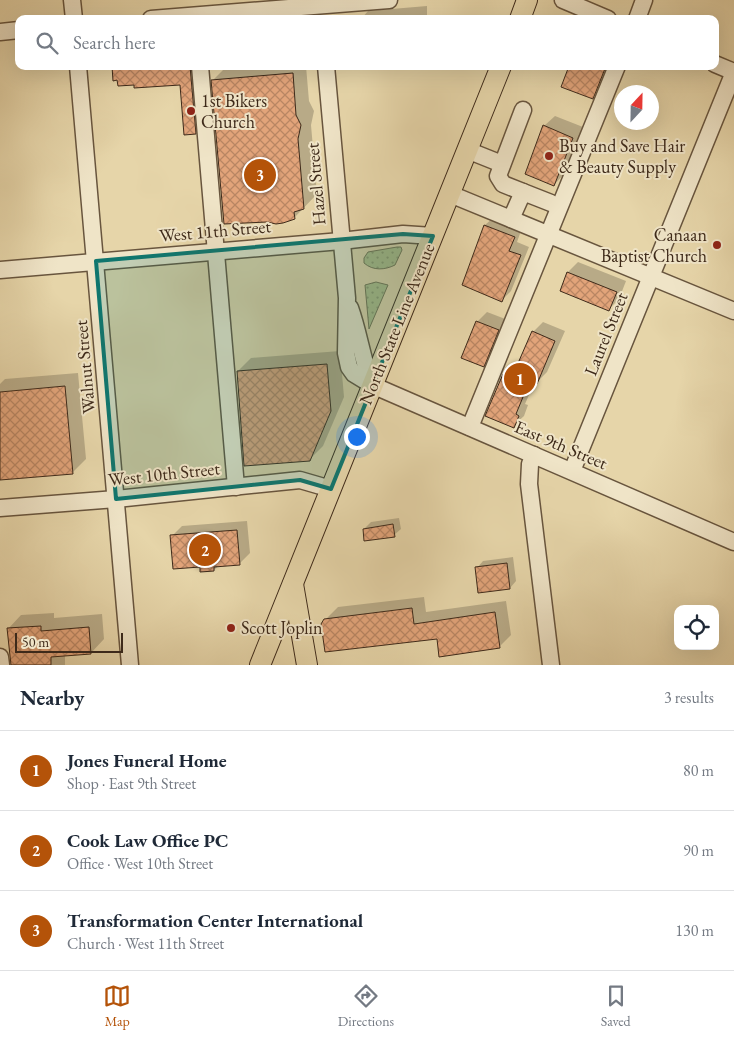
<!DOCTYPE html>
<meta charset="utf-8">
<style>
:root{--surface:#fff;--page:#f6f6f7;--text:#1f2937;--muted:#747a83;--line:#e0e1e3;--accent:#b45309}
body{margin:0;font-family:"EB Garamond",serif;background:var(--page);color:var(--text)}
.controls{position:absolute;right:15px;bottom:15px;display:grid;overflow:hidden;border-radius:10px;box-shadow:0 5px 20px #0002}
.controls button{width:45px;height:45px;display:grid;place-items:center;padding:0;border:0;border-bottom:1px solid var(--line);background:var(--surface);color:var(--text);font:25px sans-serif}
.compass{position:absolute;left:614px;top:85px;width:45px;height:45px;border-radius:50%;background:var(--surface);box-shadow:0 5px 20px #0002;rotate:22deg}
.scale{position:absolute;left:15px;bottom:12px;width:108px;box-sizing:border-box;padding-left:5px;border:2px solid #3e2a1a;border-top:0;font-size:14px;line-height:18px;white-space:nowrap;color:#3e2a1a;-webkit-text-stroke:4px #efe4c7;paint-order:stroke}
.you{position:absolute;left:356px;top:436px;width:18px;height:18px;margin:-12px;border:4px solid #fff;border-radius:50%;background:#1a73e8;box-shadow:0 0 0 8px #1a73e833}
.badge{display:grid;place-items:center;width:32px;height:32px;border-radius:50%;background:var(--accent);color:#fff;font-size:16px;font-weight:700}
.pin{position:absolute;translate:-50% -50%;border:2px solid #fff;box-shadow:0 1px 5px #0006}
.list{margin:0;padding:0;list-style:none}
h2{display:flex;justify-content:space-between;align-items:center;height:65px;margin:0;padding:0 20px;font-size:21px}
h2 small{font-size:16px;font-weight:400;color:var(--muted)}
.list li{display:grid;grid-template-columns:32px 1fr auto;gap:15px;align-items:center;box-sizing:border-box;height:80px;padding:0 20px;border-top:1px solid var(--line)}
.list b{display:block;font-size:19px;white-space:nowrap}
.list p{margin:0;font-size:16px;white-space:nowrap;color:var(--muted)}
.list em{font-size:16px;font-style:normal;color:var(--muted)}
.icon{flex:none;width:28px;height:28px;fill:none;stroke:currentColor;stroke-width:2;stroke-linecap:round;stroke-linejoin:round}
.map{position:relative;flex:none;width:734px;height:665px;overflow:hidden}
.search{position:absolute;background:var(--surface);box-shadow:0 5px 20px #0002;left:15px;right:15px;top:15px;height:55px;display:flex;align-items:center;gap:12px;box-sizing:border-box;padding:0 18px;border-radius:10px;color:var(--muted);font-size:19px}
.sheet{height:305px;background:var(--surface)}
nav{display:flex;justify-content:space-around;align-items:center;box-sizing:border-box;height:70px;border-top:1px solid var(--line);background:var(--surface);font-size:14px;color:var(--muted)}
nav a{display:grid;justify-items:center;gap:2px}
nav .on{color:var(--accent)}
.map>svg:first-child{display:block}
.grass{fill:url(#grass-dots);stroke:#787452}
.shadow{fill:#0003}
.building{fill:url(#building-cross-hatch);stroke:#3e2a1a}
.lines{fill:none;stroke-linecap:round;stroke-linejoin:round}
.minor-casing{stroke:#68553e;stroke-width:19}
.major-casing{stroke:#3e2a1a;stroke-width:22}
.minor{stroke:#efe4c7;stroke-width:16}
.major{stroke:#e6d5a9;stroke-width:20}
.marked{fill:#0f766e;fill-opacity:0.2;stroke:#0f766e;stroke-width:4;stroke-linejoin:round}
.poi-dot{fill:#8f2418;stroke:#efe4c7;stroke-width:2}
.labels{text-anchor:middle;stroke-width:4;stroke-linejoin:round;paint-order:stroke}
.poi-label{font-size:18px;fill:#3e2a1a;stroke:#efe4c7;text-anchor:start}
.street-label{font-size:18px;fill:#3e2a1a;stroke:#efe4c7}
</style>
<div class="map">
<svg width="734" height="665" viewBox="0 0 734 665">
<defs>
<pattern id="grass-dots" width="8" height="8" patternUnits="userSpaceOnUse" patternTransform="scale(1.25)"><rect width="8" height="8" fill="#b2be8a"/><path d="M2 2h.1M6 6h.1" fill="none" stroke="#929b70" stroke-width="1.8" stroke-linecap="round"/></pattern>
<pattern id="building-cross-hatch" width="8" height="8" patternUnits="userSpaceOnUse" patternTransform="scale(1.25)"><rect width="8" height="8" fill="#e2a47a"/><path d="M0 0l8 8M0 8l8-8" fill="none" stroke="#b98663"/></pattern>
</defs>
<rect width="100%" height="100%" fill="#e6d5a9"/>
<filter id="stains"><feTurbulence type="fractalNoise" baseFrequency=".004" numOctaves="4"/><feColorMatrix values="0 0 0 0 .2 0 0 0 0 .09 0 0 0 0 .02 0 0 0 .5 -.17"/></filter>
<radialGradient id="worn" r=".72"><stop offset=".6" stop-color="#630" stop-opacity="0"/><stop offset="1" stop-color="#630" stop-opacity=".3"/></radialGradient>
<!-- grass -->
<g class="grass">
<path d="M397,247h4l1,3 -7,15c-10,5 -22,6 -31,-2v-5l4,-6z"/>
<polygon points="376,282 388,285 369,329 365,285"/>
</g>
<!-- shadow -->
<g class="shadow">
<polygon points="427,6 427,17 426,19 361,19 368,11"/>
<polygon points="113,66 204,66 209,119 195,133 181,84 135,83"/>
<polygon points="235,66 306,66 309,101 314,111 311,125 317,194 294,218 213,80 226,67"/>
<polygon points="570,66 611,66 603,87 592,97"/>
<polygon points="555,116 583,127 564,174 554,185 544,126"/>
<polygon points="494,217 522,228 517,242 529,247 511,291 502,300 464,284 485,225"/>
<polygon points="578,262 626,281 619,299 609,309 561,290 568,272"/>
<polygon points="487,312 508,320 493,356 483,366 477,322"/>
<polygon points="543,322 565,331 547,372 537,382 535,381 525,404 528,405 524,416 513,426 487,415 504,374 515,364 517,365 533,332"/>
<polygon points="340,351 344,397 323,446 310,459 238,371 251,358"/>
<polygon points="78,373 86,459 73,472 0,479 0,384 5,379"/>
<polygon points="399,518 401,529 394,535 364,529 371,522"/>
<polygon points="247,521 250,553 240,563 219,565 214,570 172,536 182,526"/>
<polygon points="513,557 516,581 510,588 477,568 483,561"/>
<polygon points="424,597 426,612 506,601 511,635 499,647 325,620 338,607"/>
<polygon points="54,613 54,618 102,614 104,639 91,653 65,655 65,665 0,665 8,659 12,660 8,629 21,615"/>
</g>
<!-- building -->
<g class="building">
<polygon points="112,66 190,66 196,134 184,135 180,85 134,88 134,85 118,86 117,80 113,81"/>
<polygon points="569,66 606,66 593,99 561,87"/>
<polygon points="293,73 296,115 301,125 298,139 304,209 294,212 295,219 283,223 276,224 267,222 224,224 211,80"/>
<polygon points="543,125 573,138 554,186 525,174"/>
<polygon points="484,225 515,237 509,251 521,255 502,302 462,285"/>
<polygon points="567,272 617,292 609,311 560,291"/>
<polygon points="476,321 499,330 484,367 461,358"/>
<polygon points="532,331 555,341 537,384 530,380 516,414 519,416 514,428 485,416 503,374 512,377"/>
<polygon points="327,364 331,411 310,461 244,466 237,371"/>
<polygon points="65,386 73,474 0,480 0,392"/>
<polygon points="393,524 395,537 364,541 363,529"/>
<polygon points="237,530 240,565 214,567 214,571 200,572 200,567 173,569 170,535"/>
<polygon points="507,563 510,589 478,593 475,567"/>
<polygon points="412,608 414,624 495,612 500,648 439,657 437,639 325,652 321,624 324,619"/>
<polygon points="41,626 41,631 89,627 91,654 51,657 51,665 11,665 7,628"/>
</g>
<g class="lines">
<!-- minor casing -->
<g class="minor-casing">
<g id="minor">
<polyline points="72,0 74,19"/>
<polyline points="563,0 608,19"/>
<polyline points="151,19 389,0"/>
<polyline points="637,19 644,0"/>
<polyline points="0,32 19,30"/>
<polyline points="715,64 734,72"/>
<polyline points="78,66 130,665"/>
<polyline points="200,66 236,487"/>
<polyline points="326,66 347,298 346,353 349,367 354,374 372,385 734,542"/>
<polyline points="467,150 502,164"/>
<polyline points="523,192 503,184 498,176 523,110"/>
<polyline points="450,194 734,311"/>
<polyline points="511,219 523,192 551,203"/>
<polyline points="0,270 341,241 403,234 433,236"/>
<path d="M350,308c9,25 12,51 22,77"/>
<polyline points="470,427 617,66"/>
<polyline points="534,455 530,464 529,484 551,665"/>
<polyline points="572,471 734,72"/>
<polyline points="0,508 116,499 300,480 331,489"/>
<polyline points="0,657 1,665"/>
</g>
</g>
<!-- major casing -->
<g class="major-casing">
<g id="major">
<polyline points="520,19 527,0"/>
<polyline points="293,584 307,665"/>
<polyline points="260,665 501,66"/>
</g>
</g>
<!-- minor -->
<use href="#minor" class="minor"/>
<!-- major -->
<use href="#major" class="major"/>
</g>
<!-- marked area -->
<path class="marked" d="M403,234l30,2 -102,253 -31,-9 -184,19 -20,-238z"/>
<!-- markers -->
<g class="poi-dot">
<circle cx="191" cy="111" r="5"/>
<circle cx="549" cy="156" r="5"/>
<circle cx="717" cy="245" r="5"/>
<circle cx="231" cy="628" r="5"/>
</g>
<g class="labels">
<!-- poi labels -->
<g class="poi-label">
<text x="201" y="107">1st Bikers<tspan x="201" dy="21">Church</tspan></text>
<text x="559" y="152">Buy and Save Hair<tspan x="559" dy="21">&amp; Beauty Supply</tspan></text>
<text x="707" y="241" text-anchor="end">Canaan<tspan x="707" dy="21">Baptist Church</tspan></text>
<text x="241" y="634">Scott Joplin</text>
</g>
<!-- street labels -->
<g class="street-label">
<text transform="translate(316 184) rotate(-95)" y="6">Hazel Street</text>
<text transform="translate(215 231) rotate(-5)" y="6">West 11th Street</text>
<text transform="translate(397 324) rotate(-68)" y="6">North State Line Avenue</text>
<text transform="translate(606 334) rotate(-68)" y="6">Laurel Street</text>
<text transform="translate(85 367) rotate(-95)" y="6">Walnut Street</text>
<text transform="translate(561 445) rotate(23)" y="6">East 9th Street</text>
<text transform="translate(164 474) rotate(-6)" y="6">West 10th Street</text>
</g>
</g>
<rect width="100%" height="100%" filter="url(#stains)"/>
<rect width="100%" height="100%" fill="url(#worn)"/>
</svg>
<div class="controls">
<button><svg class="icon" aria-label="locate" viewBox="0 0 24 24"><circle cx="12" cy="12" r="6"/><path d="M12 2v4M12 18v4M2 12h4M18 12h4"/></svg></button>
</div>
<svg class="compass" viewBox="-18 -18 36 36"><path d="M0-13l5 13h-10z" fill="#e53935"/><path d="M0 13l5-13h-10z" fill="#747a83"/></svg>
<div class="scale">50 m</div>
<div class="you"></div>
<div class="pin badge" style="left:520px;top:379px">1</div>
<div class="pin badge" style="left:205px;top:550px">2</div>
<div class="pin badge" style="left:260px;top:175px">3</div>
<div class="search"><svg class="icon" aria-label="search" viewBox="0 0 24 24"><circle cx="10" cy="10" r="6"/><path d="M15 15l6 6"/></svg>Search here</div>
</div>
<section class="sheet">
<h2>Nearby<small>3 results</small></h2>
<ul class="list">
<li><span class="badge">1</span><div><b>Jones Funeral Home</b><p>Shop · East 9th Street</p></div><em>80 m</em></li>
<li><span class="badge">2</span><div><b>Cook Law Office PC</b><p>Office · West 10th Street</p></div><em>90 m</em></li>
<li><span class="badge">3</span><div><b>Transformation Center International</b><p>Church · West 11th Street</p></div><em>130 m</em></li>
</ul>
</section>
<nav>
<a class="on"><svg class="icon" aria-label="map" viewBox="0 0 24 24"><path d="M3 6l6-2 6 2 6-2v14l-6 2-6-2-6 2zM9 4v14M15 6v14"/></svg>Map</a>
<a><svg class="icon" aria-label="directions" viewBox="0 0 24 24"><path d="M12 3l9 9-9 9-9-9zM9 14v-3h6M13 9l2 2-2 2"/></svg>Directions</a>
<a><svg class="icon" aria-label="saved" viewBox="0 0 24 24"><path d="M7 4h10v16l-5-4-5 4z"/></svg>Saved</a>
</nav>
